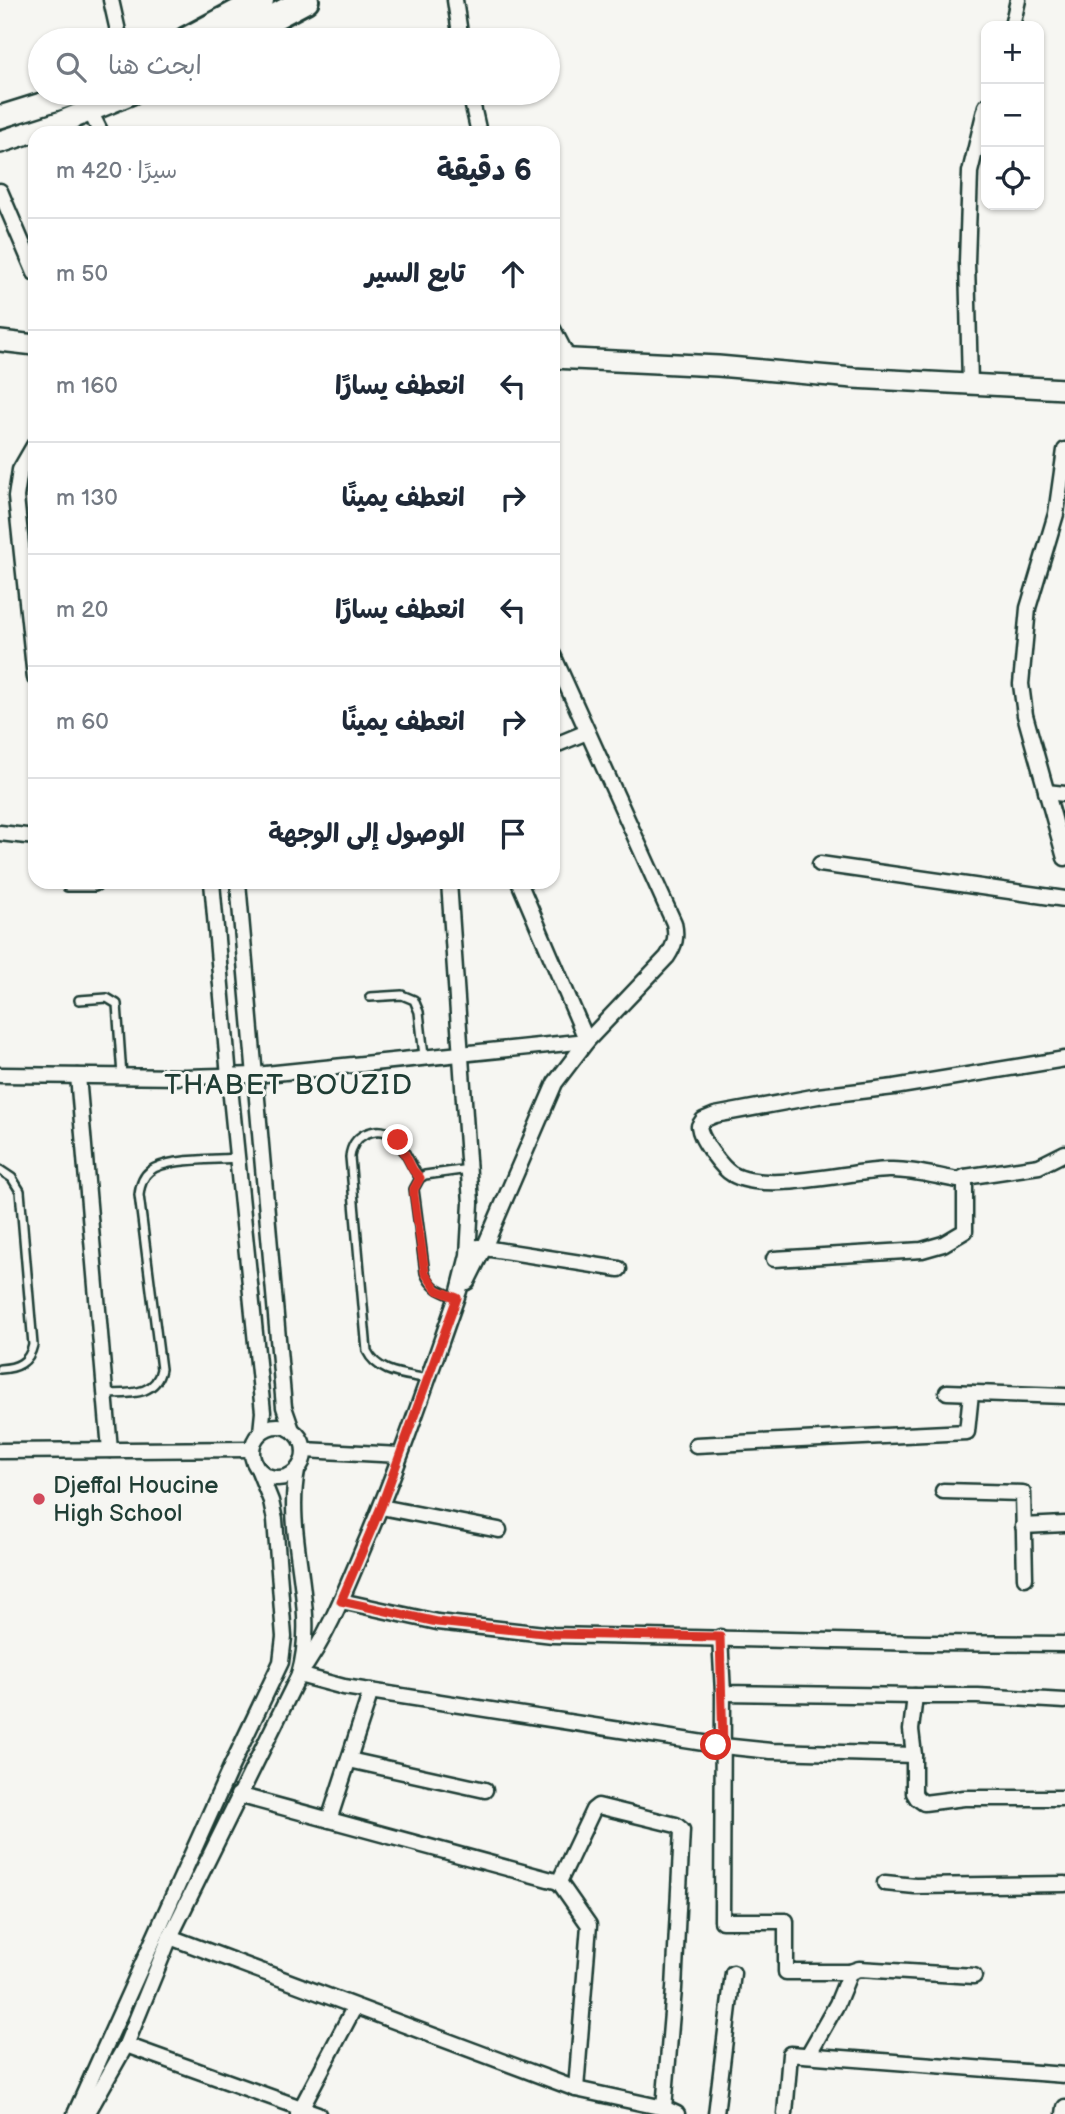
<!DOCTYPE html>
<html lang="ar">
<meta charset="utf-8">
<style>
:root{--surface:#fff;--page:#f6f6f7;--text:#1f2937;--muted:#747a83;--line:#e0e1e3}
body{margin:0;font-family:"Balsamiq Sans","Playpen Sans Arabic",sans-serif;background:var(--page);color:var(--text);direction:rtl}
.controls{position:absolute;right:21px;top:21px;display:grid;overflow:hidden;border-radius:14px;box-shadow:0 2px 5px #0004}
.controls button{width:63px;height:63px;display:grid;place-items:center;padding:0;border:0;border-bottom:2px solid var(--line);background:var(--surface);color:var(--text);font:35px sans-serif}
.stop{position:absolute;width:21px;height:21px;margin:-16px;border:5px solid #d93025;border-radius:50%;background:#fff}
.stop.end{background:#d93025;border-color:#fff;box-shadow:0 2px 7px #0008}
.list{margin:0;padding:0;list-style:none}
h2{display:flex;justify-content:space-between;align-items:center;height:91px;margin:0;padding:0 28px;font-size:30px}
h2 small{font-size:23px;font-weight:400;color:var(--muted)}
.list li{display:grid;grid-template-columns:46px 1fr auto;gap:21px;align-items:center;box-sizing:border-box;height:112px;padding:0 28px;border-top:2px solid var(--line)}
.list b{display:block;font-size:26px;white-space:nowrap}
.list em{font-size:23px;font-style:normal;color:var(--muted)}
.icon{flex:none;width:38px;height:38px;fill:none;stroke:currentColor;stroke-width:2;stroke-linecap:round;stroke-linejoin:round}
.map{position:relative;flex:none;width:1065px;height:2114px;overflow:hidden;direction:ltr}
.search{position:absolute;background:var(--surface);box-shadow:0 2px 5px #0004;left:28px;top:28px;width:532px;height:77px;display:flex;align-items:center;gap:18px;box-sizing:border-box;padding:0 24px;border-radius:38px;color:var(--muted);font-size:26px}
.panel{position:absolute;background:var(--surface);box-shadow:0 2px 5px #0004;left:28px;top:126px;width:532px;height:763px;border-radius:21px;direction:rtl}
.map>svg:first-child{display:block}
.lines{fill:none;stroke-linecap:round;stroke-linejoin:round}
.lane-casing{stroke:#1f3d34;stroke-width:12}
.street-casing{stroke:#1f3d34;stroke-width:19}
.secondary-casing{stroke:#1f3d34;stroke-width:24}
.primary-casing{stroke:#1f3d34;stroke-width:26}
.highway-casing{stroke:#1f3d34;stroke-width:30}
.lane{stroke:#f6f6f2;stroke-width:7}
.street{stroke:#f6f6f2;stroke-width:14}
.secondary{stroke:#f6f6f2;stroke-width:19}
.primary{stroke:#f6f6f2;stroke-width:21}
.highway{stroke:#f6f6f2;stroke-width:24}
.route{stroke:#d93025;stroke-width:9}
.poi-dot{fill:#d1495b;stroke:#f6f6f2;stroke-width:2.5}
.labels{text-anchor:middle;stroke-width:6;stroke-linejoin:round;paint-order:stroke}
.poi-label{font-size:24px;fill:#1f3d34;stroke:#f6f6f2;text-anchor:start}
.quarter-label{font-size:28px;letter-spacing:2px;fill:#1f3d34;stroke:#f6f6f2}
</style>
<div class="map">
<svg width="1065" height="2114" viewBox="0 0 1065 2114">
<rect width="100%" height="100%" fill="#f6f6f2"/>
<filter id="ink" filterUnits="userSpaceOnUse"><feTurbulence type="fractalNoise" baseFrequency=".0143" numOctaves="2"/><feDisplacementMap in="SourceGraphic" scale="14" xChannelSelector="R" yChannelSelector="G"/><feConvolveMatrix kernelMatrix="1 2 1 2 8 2 1 2 1" color-interpolation-filters="sRGB"/></filter>
<g filter="url(#ink)">
<g class="lines">
<!-- lane casing -->
<g class="lane-casing">
<g id="lane">
<polyline points="67,887 95,887 104,882"/>
<polyline points="370,997 402,995 414,1000 419,1012 424,1056"/>
<polyline points="79,1000 107,998 117,1004 122,1076"/>
<path d="M0,1170l12,8 8,13 13,154c-4,18 -16,23 -33,24"/>
<path d="M420,1178c-16,-19 -21,-59 -55,-44 -10,5 -14,13 -15,23l17,194c11,23 38,23 61,28"/>
<path d="M457,1298c-15,-6 -26,-9 -32,-25l-11,-84 6,-11 5,-3 44,-6"/>
<path d="M105,1394c23,-1 51,3 56,-25l-22,-174c1,-9 3,-18 11,-24 15,-13 66,-11 87,-13"/>
</g>
</g>
<!-- street casing -->
<g class="street-casing">
<g id="street">
<polyline points="111,0 120,40"/>
<polyline points="455,0 461,40"/>
<polyline points="1012,26 1018,0"/>
<polyline points="470,93 479,133"/>
<polyline points="90,111 101,133"/>
<polyline points="0,191 35,273"/>
<polyline points="553,329 568,358"/>
<polyline points="970,384 967,262 970,172 986,106"/>
<polyline points="35,444 20,470 16,497 35,678"/>
<polyline points="1065,450 1056,514 1028,608 1021,684 1025,715 1065,858"/>
<polyline points="553,746 587,732"/>
<polyline points="1046,792 1065,794"/>
<polyline points="0,833 35,837"/>
<polyline points="820,864 1065,899"/>
<polyline points="212,882 229,1077 263,1412 261,1432"/>
<polyline points="238,882 284,1407 292,1430"/>
<path d="M449,882l22,321 -3,52 -9,36c-31,87 -60,175 -97,260 -18,43 -35,86 -63,124l45,12 379,59 48,5 143,4 -3,-25 4,-34h63l87,5"/>
<polyline points="0,1075 185,1077 256,1075 587,1041 519,882"/>
<polyline points="78,1076 110,1450"/>
<path d="M965,1177l-7,3c-23,-4 -48,-11 -70,-10 -40,1 -122,24 -156,4 -9,-5 -16,-16 -22,-24 -5,-8 -10,-15 -11,-24l4,-6 12,-5 103,-19 76,-9 171,-28"/>
<polyline points="478,1247 619,1269"/>
<polyline points="774,1259 922,1250 943,1244 965,1231 965,1177 1039,1166 1065,1153"/>
<path d="M467,1282l17,-34 71,-165 32,-42 80,-84c8,-12 10,-20 7,-34l-121,-268"/>
<polyline points="947,1392 1065,1396"/>
<circle cx="278" cy="1452" r="26"/>
<polyline points="696,1445 967,1432 971,1393"/>
<polyline points="304,1450 400,1455"/>
<polyline points="0,1451 252,1449"/>
<polyline points="943,1491 1023,1493 1025,1578"/>
<polyline points="381,1507 499,1530"/>
<polyline points="1023,1526 1065,1524"/>
<polyline points="341,1601 437,1622 553,1635 925,1643 1065,1644"/>
<polyline points="720,1637 723,1693 915,1696"/>
<polyline points="723,1693 722,1921 786,1921 786,1972 850,1972"/>
<polyline points="914,1755 914,1793 917,1798 924,1803 964,1798 1065,1798"/>
<polyline points="349,1760 485,1790"/>
<polyline points="238,1795 559,1882"/>
<polyline points="329,1820 371,1691"/>
<polyline points="885,1883 915,1886 1065,1884"/>
<polyline points="170,1937 576,2089 664,2108 677,2114"/>
<polyline points="126,2045 318,2114"/>
<polyline points="808,2055 837,2004 850,1972 859,1969 974,1976"/>
<polyline points="576,2089 589,1925 559,1882 593,1810 598,1806 676,1825 682,1830 674,1989 664,2108"/>
<polyline points="75,2114 231,1767 281,1662 284,1637 275,1520 271,1501 259,1471"/>
<path d="M87,2114l39,-69 44,-108 129,-262c20,-68 -15,-136 -2,-204"/>
<polyline points="298,2114 354,2008"/>
<polyline points="716,2114 733,1973"/>
<polyline points="785,2114 790,2054 1065,2075"/>
<polyline points="1064,2114 1065,2107"/>
</g>
</g>
<!-- secondary casing -->
<g class="secondary-casing">
<g id="secondary">
<polyline points="0,341 35,345"/>
<polyline points="553,358 718,366 853,378 1065,389"/>
</g>
</g>
<!-- primary casing -->
<g class="primary-casing">
<g id="primary">
<polyline points="0,117 77,93"/>
<polyline points="0,142 62,122 132,93"/>
</g>
</g>
<!-- highway casing -->
<g class="highway-casing">
<g id="highway">
<polyline points="186,40 261,0"/>
<polyline points="231,40 306,0"/>
</g>
</g>
<!-- lane -->
<use href="#lane" class="lane"/>
<!-- street -->
<use href="#street" class="street"/>
<!-- secondary -->
<use href="#secondary" class="secondary"/>
<!-- primary -->
<use href="#primary" class="primary"/>
<!-- highway -->
<use href="#highway" class="highway"/>
</g>
</g>
<g class="lines" filter="url(#ink)">
<!-- route -->
<polyline class="route" points="398,1140 413,1170 420,1178 414,1189 414,1195 425,1273 437,1290 457,1298 381,1507 341,1601 437,1622 553,1634 720,1637 723,1746 716,1745"/>
</g>
<!-- markers -->
<circle class="poi-dot" cx="39" cy="1499" r="7"/>
<g class="labels">
<!-- poi labels -->
<g class="poi-label">
<text x="53" y="1493">Djeffal Houcine<tspan x="53" dy="28">High School</tspan></text>
</g>
<!-- quarter labels -->
<g class="quarter-label">
<text x="289" y="1094">THABET BOUZID</text>
</g>
</g>
</svg>
<div class="controls">
<button>+</button>
<button>−</button>
<button><svg class="icon" aria-label="locate" viewBox="0 0 24 24"><circle cx="12" cy="12" r="6"/><path d="M12 2v4M12 18v4M2 12h4M18 12h4"/></svg></button>
</div>
<div class="stop" style="left:716px;top:1745px"></div>
<div class="stop end" style="left:398px;top:1140px"></div>
<div class="search"><svg class="icon" aria-label="search" viewBox="0 0 24 24"><circle cx="10" cy="10" r="6"/><path d="M15 15l6 6"/></svg>ابحث هنا</div>
<section class="panel">
<h2>6 دقيقة<small>سيرًا · 420 m</small></h2>
<ul class="list">
<li><svg class="icon" aria-label="ahead" viewBox="0 0 24 24"><path d="M12 20V5M6 11l6-6 6 6"/></svg><div><b>تابع السير</b></div><em>50 m</em></li>
<li><svg class="icon" aria-label="left" viewBox="0 0 24 24"><path d="M17 20v-9H6M10 6l-5 5 5 5"/></svg><div><b>انعطف يسارًا</b></div><em>160 m</em></li>
<li><svg class="icon" aria-label="right" viewBox="0 0 24 24"><path d="M7 20v-9h11M14 6l5 5-5 5"/></svg><div><b>انعطف يمينًا</b></div><em>130 m</em></li>
<li><svg class="icon" aria-label="left" viewBox="0 0 24 24"><path d="M17 20v-9H6M10 6l-5 5 5 5"/></svg><div><b>انعطف يسارًا</b></div><em>20 m</em></li>
<li><svg class="icon" aria-label="right" viewBox="0 0 24 24"><path d="M7 20v-9h11M14 6l5 5-5 5"/></svg><div><b>انعطف يمينًا</b></div><em>60 m</em></li>
<li><svg class="icon" aria-label="arrive" viewBox="0 0 24 24"><path d="M6 21V4h12l-3 4 3 4H6"/></svg><div><b>الوصول إلى الوجهة</b></div></li>
</ul>
</section>
</div>
